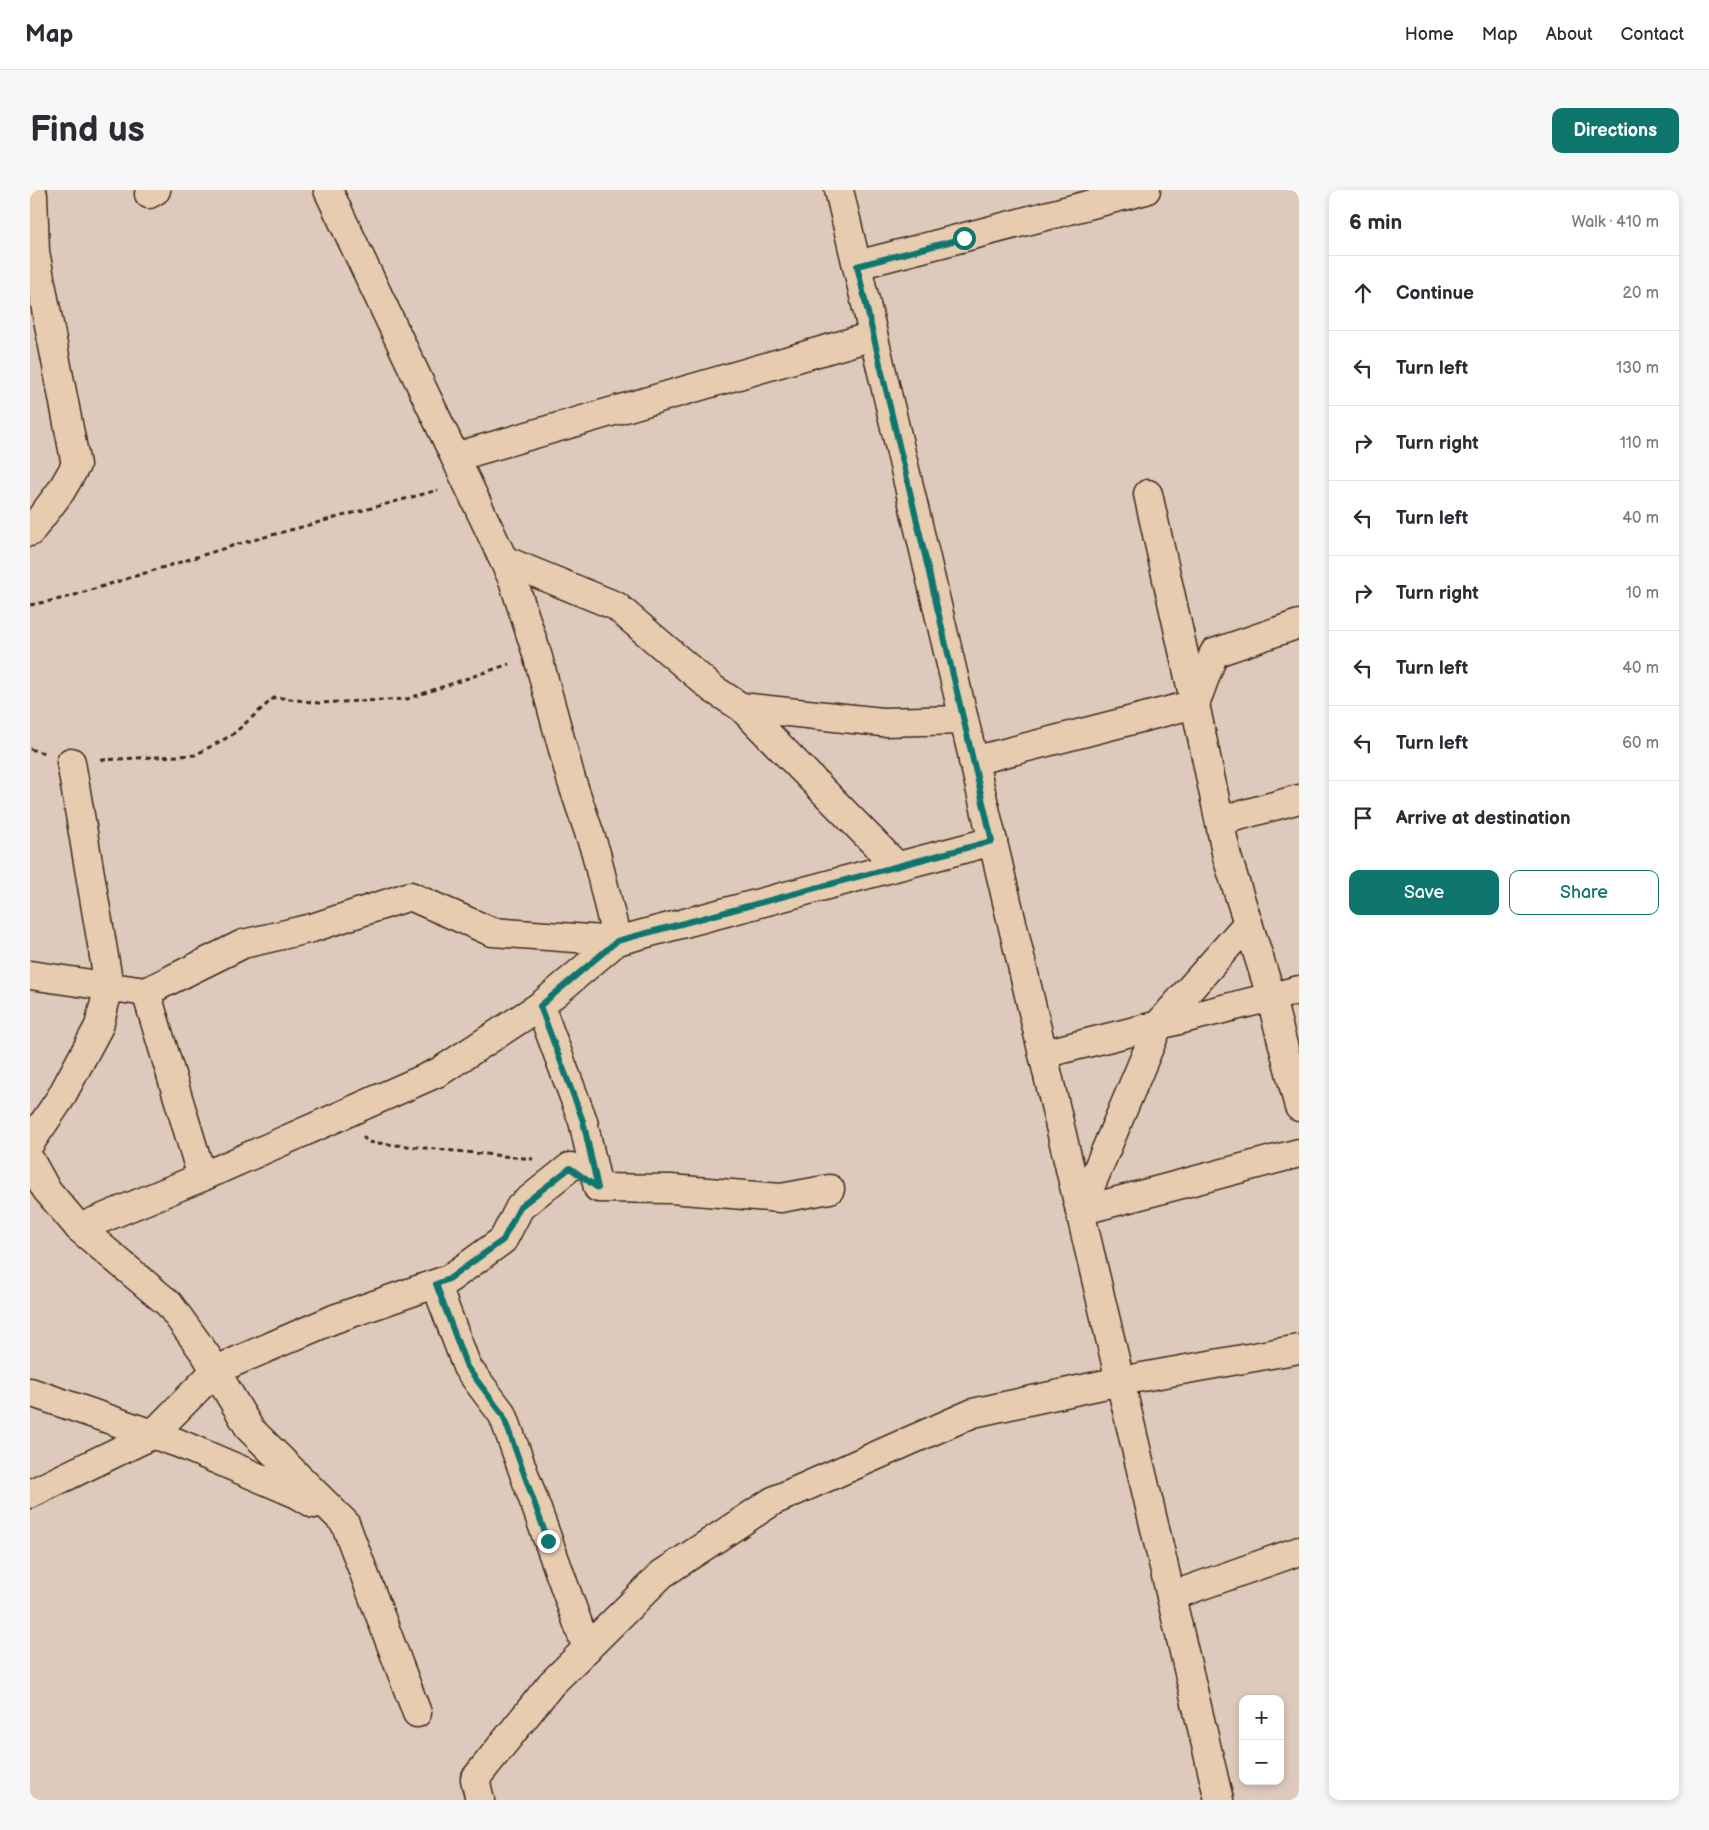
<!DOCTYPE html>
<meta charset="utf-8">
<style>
:root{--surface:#fff;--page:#f7f7f7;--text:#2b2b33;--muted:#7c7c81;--line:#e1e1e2;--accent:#0f766e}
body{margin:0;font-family:"Balsamiq Sans",sans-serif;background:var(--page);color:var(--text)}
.controls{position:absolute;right:15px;bottom:15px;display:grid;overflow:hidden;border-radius:10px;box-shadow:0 2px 8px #0003}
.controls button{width:45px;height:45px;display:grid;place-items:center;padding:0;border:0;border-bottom:1px solid var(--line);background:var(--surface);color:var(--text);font:25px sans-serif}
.stop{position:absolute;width:15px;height:15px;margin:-11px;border:4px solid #0f766e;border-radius:50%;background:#fff}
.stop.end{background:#0f766e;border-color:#fff;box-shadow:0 1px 5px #0008}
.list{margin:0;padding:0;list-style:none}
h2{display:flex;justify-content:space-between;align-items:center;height:65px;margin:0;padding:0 20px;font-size:21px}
h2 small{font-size:16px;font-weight:400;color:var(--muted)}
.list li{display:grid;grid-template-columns:32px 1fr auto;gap:15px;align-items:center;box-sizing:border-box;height:75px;padding:0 20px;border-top:1px solid var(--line)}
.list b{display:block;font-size:19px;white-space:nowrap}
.list em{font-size:16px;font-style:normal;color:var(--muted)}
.actions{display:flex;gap:10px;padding:15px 20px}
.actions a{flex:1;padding:11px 0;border:1px solid var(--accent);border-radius:10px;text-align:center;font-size:18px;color:var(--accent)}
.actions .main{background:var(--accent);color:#fff}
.icon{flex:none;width:28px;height:28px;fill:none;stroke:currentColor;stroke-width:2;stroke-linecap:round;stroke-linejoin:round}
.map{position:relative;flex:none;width:1269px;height:1610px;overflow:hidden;border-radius:10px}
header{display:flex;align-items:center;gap:30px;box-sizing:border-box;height:70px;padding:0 25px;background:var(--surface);border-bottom:1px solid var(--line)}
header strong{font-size:24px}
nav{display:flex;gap:28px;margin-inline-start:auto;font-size:18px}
.intro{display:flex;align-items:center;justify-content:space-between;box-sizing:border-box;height:120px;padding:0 30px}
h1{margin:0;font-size:35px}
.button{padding:12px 22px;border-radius:10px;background:var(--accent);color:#fff;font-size:18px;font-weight:700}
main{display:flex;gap:30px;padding:0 30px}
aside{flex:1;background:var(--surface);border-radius:10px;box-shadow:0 2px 8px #0003}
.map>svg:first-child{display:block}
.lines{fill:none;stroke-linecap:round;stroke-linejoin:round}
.minor-casing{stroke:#3b2a1e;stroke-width:31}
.path{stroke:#3b2a1e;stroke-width:3;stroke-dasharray:5 4;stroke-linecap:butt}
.minor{stroke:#e8ccaf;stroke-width:28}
.route{stroke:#0f766e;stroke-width:6}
</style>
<header>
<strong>Map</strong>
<nav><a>Home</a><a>Map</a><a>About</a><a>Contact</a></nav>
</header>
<div class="intro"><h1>Find us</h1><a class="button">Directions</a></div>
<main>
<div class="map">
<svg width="1269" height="1610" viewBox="0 0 1269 1610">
<rect width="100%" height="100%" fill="#decabd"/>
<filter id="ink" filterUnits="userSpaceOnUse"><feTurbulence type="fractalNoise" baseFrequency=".02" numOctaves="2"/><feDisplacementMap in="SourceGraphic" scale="10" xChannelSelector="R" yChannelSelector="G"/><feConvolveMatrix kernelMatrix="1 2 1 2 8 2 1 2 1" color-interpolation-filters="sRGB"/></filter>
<g filter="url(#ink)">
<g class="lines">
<!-- minor casing -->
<g class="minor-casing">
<g id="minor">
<polyline points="298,0 425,267 843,146"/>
<polyline points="809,0 1189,1610"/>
<polyline points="119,4 126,0"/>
<polyline points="827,75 1116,0"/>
<polyline points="425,267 483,390 507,464 541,589 566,663 587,751"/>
<polyline points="1118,304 1165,514 1197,667 1237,793 1269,917"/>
<polyline points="0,342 31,301 46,275 5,62 3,5 0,0"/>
<polyline points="474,370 586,416 683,499 711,517 852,532 934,530"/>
<polyline points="711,517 867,676"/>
<polyline points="943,571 1165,514 1184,463 1269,434"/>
<polyline points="1190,631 1269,609"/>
<polyline points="587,751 510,816 553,931 568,998 641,999 751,1008 800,999"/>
<polyline points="0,785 116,802 213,754 282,738 380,706 462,742 587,751 963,651"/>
<polyline points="116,802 172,987"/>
<polyline points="1013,864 1269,800"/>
<polyline points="0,953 30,909 69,836 79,796 41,572"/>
<polyline points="0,970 16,999 49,1038 172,987 409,882 510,816"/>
<polyline points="1050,1021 1129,834 1218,733"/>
<polyline points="1050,1021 1269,963"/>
<polyline points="49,1038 139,1114 176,1165 220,1239 315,1333 387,1523"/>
<polyline points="406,1094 437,1177 473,1225 557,1459"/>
<polyline points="0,1202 148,1253 267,1304 284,1314"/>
<polyline points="0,1304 122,1245 186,1180 304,1129 419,1089 473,1050 490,1017 540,977"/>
<polyline points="1141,1406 1269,1361"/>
<polyline points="450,1610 445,1589 521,1494 632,1384 743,1311 943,1223 1090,1191 1269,1159"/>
</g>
</g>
<!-- path -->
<g class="path">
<polyline points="0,415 35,408 205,355 408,300"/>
<polyline points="0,559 14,563"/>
<polyline points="71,570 165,565 202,545 245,507 288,513 377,509 479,474"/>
<polyline points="333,946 337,952 503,969"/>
</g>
<!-- minor -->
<use href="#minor" class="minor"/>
</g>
</g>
<g class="lines" filter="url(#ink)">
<!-- route -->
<polyline class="route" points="518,1351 473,1225 437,1177 406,1094 419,1089 473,1050 490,1017 540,978 568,998 553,931 510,816 587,751 962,651 827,76 934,48"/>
</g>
</svg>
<div class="controls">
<button>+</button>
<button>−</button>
</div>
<div class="stop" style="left:934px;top:48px"></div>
<div class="stop end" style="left:518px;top:1351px"></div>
</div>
<aside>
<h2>6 min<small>Walk · 410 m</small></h2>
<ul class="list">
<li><svg class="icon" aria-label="ahead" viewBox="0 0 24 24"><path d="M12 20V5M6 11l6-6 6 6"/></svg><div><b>Continue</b></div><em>20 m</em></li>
<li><svg class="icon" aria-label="left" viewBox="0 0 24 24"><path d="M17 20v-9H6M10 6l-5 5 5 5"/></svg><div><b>Turn left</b></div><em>130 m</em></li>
<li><svg class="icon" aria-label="right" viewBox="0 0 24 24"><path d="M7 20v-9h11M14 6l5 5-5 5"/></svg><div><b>Turn right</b></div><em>110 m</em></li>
<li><svg class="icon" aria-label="left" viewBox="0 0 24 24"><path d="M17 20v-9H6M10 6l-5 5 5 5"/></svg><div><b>Turn left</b></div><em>40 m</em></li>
<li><svg class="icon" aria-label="right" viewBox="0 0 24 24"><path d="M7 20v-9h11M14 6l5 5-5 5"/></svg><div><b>Turn right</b></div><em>10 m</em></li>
<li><svg class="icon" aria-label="left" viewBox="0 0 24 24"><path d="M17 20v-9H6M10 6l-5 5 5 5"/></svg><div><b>Turn left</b></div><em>40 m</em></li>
<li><svg class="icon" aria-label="left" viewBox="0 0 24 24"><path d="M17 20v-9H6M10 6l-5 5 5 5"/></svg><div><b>Turn left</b></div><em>60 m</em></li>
<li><svg class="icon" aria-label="arrive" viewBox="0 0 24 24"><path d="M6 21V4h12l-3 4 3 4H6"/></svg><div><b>Arrive at destination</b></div></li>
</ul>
<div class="actions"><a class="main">Save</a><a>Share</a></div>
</aside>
</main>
